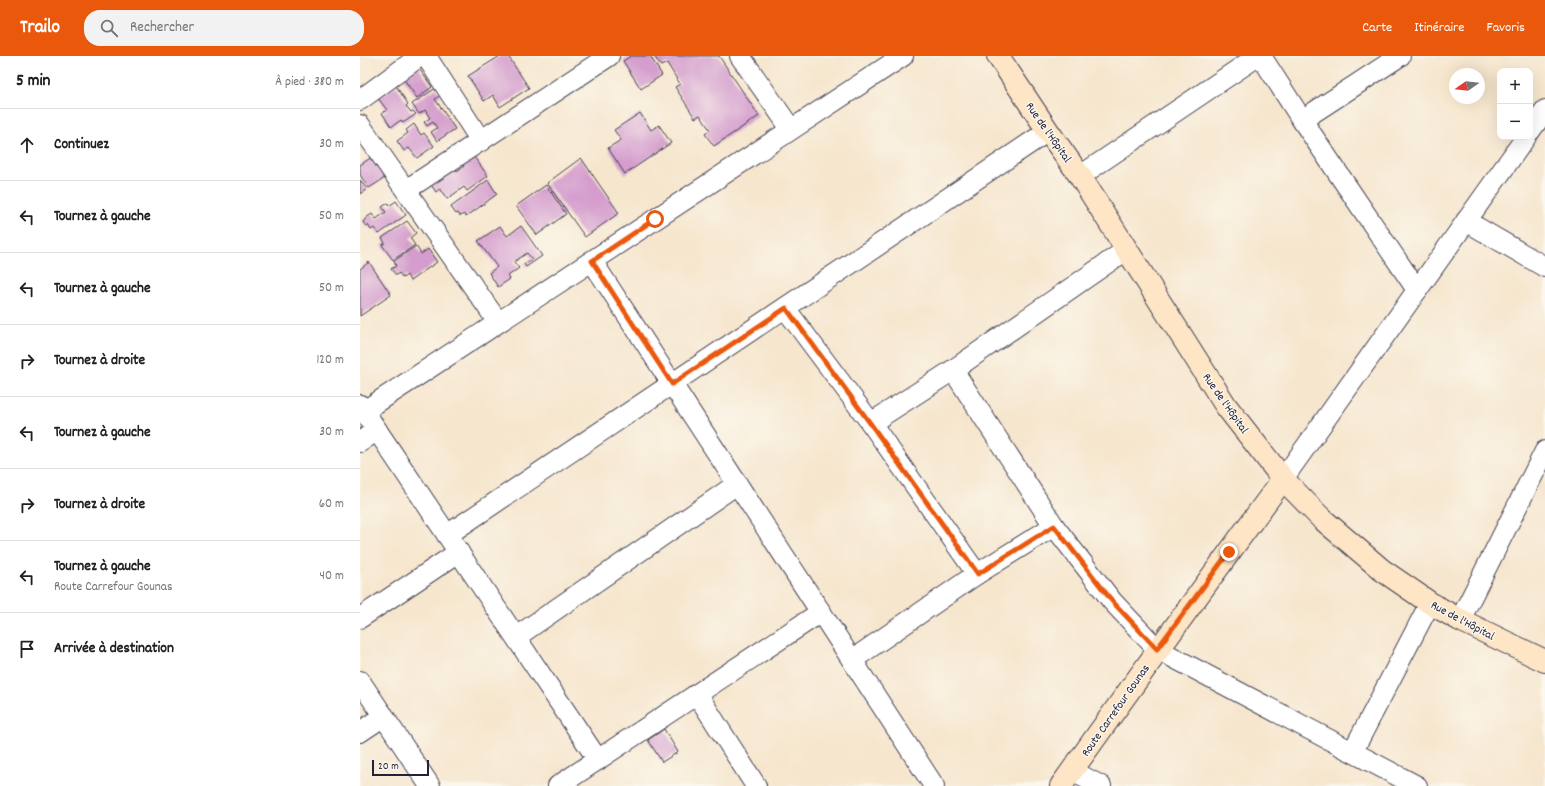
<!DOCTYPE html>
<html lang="fr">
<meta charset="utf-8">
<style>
:root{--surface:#fff;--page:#f2f2f2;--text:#202124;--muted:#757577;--line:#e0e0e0;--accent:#ea580c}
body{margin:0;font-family:Dekko,sans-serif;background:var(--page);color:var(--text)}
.controls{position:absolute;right:12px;top:12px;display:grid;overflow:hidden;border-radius:8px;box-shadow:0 4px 16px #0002}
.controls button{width:36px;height:36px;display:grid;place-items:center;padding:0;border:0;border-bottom:1px solid var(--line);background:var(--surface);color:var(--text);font:20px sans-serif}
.compass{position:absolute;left:1089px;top:12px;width:36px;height:36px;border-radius:50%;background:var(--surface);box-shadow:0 4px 16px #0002;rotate:256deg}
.scale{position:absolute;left:12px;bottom:10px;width:57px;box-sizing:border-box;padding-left:4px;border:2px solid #22223b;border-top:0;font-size:11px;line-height:14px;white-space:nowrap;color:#22223b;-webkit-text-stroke:3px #fbf7ec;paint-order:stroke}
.stop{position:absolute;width:12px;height:12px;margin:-9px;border:3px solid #ea580c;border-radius:50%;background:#fff}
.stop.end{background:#ea580c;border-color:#fff;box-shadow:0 1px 4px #0008}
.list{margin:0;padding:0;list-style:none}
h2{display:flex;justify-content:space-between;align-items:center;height:52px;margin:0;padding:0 16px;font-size:17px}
h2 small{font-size:13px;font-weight:400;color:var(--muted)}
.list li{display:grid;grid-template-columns:26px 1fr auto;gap:12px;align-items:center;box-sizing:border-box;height:72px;padding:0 16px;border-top:1px solid var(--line)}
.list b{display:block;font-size:15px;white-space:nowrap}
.list p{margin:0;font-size:13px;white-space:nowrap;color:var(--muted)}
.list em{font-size:13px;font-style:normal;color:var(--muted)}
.icon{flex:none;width:22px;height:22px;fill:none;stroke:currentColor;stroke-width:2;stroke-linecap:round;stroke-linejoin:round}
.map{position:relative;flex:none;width:1185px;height:730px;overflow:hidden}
header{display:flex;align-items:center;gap:24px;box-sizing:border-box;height:56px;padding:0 20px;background:var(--accent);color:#fff}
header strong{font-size:19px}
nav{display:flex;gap:22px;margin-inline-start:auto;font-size:14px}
.search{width:280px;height:36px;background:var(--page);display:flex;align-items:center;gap:10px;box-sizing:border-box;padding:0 14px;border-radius:16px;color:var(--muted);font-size:15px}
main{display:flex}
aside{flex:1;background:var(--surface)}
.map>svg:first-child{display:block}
.building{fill:#d49dcd}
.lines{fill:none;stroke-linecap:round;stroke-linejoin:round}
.street-casing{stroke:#423f51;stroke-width:22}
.secondary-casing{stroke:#423f51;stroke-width:24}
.street{stroke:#fff;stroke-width:20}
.secondary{stroke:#fde5c5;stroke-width:22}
.route{stroke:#ea580c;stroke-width:5}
.labels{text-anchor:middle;stroke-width:3;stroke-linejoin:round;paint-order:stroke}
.street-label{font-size:12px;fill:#22223b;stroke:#fbf7ec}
</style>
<header>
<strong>Trailo</strong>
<div class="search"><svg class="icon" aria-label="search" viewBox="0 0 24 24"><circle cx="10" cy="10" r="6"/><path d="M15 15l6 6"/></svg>Rechercher</div>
<nav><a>Carte</a><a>Itinéraire</a><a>Favoris</a></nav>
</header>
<main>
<aside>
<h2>5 min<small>À pied · 380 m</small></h2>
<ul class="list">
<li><svg class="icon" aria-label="ahead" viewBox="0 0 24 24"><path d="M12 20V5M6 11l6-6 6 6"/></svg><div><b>Continuez</b></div><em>30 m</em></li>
<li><svg class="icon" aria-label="left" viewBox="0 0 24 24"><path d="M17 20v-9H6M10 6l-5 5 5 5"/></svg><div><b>Tournez à gauche</b></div><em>50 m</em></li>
<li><svg class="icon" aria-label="left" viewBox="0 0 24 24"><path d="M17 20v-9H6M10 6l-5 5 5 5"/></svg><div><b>Tournez à gauche</b></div><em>50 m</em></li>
<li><svg class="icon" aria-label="right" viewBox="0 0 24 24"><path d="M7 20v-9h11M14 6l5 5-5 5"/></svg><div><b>Tournez à droite</b></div><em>120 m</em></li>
<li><svg class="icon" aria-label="left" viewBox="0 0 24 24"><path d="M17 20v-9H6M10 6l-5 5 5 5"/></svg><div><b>Tournez à gauche</b></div><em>30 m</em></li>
<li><svg class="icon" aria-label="right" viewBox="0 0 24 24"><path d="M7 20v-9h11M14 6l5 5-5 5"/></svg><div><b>Tournez à droite</b></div><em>60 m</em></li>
<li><svg class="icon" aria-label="left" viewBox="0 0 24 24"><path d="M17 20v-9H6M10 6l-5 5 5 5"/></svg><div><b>Tournez à gauche</b><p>Route Carrefour Gounas</p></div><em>40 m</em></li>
<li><svg class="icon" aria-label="arrive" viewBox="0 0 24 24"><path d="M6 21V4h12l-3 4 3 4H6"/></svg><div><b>Arrivée à destination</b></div></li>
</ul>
</aside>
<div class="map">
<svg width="1185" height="730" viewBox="0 0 1185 730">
<rect width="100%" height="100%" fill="#fbf7ec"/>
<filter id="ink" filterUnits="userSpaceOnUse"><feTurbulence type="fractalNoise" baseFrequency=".025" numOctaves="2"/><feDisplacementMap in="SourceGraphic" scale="8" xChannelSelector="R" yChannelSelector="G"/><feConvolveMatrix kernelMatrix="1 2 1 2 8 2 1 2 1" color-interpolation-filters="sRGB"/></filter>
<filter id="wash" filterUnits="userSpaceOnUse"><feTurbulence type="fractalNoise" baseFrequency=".012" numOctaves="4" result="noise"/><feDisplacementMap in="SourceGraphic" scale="16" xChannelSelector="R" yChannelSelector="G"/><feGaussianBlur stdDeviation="0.9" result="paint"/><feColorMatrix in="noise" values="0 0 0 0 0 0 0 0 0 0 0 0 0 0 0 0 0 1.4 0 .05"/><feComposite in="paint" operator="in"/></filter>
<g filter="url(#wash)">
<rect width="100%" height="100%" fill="#f6e6ce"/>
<g id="blocks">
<!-- building -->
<g class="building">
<polygon points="140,0 148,0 169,32 140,51 133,39 124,45 108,20"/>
<polygon points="271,0 290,0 302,19 281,33 263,5"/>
<polygon points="294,0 359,0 399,60 354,90 345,78 350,74 340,59 335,62 315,31 320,28 307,7 301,10"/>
<polygon points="58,11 72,31 57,42 43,22"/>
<polygon points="36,30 48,48 46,50 51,56 53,55 56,58 43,67 41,64 31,71 22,57 27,54 18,42"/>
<polygon points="76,32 81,39 75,43 95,73 77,85 71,76 77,72 73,66 67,70 64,66 70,62 65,54 59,58 52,48"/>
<polygon points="280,57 291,74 299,69 311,87 265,118 248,92 261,84 254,74"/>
<polygon points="54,68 61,79 64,77 74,90 57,102 49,92 44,95 37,85 48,77 46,74"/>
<polygon points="109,94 128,120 107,135 104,131 87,143 80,133 76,136 67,123 91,106 97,115 104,110 98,101"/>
<polygon points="15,99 28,120 9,132 0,119 0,109"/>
<polygon points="221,102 259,157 225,181 187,127"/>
<polygon points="0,124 7,133 0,138"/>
<polygon points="128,124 137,138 106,161 104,158 100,160 98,157 96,158 91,151"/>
<polygon points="186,129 206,158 177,179 156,150"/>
<polygon points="36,145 46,159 19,178 14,172 11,174 8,169 6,170 3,166 6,162 12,158 16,163 26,156 22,151 28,147 29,150"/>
<polygon points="47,165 56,177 50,182 55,189 33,204 22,189 25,187 22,182"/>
<polygon points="140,170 147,180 161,170 182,200 166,211 164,208 172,203 167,197 154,206 159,212 148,220 150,223 138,231 129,217 137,211 118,185"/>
<polygon points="56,190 61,198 68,193 77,206 50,225 47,219 43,222 39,217 36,219 31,213 36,210 34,205"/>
<polygon points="9,206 31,239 0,260 0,213"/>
<polygon points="304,673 318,696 302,706 288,684"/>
</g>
</g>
</g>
<g filter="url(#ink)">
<use href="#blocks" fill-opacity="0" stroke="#423f51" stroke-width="1"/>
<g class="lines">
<!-- street casing -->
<g class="street-casing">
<g id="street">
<polyline points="66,0 121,85"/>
<polyline points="380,0 431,73"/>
<polyline points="901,0 942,64 1057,234"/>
<polyline points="0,44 60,0"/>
<polyline points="942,64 1040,0"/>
<polyline points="0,69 138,266"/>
<polyline points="1170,75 1185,54"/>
<polyline points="720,120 898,0"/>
<polyline points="46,134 249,0"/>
<polyline points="1106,165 1185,211"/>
<polyline points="232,205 574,730"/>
<polyline points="425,252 511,367 617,518"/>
<polyline points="593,314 694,470 752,545 797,593 1057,730"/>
<polyline points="0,349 238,704"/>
<polyline points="4,355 543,0"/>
<polyline points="511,367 593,314 766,194"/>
<polyline points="0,386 17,374"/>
<polyline points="923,423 1166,81"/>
<polyline points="87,479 688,75"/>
<polyline points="0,562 99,496"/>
<polyline points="1100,564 1185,395"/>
<polyline points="156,581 377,428"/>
<polyline points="492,604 617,518 694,470"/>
<polyline points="0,625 70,730"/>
<polyline points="337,638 396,730"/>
<polyline points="0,676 24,660"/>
<polyline points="993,695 1070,547"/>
<polyline points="712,715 741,730"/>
<polyline points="198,730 461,556"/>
</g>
</g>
<!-- secondary casing -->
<g class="secondary-casing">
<g id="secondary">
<polyline points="638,0 688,75 720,120 866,350 923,423 961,462 1022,514 1070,547 1100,564 1185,605"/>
<path d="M701,730c73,-103 147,-205 222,-307"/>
</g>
</g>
<!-- street -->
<use href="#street" class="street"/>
<!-- secondary -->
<use href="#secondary" class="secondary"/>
</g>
</g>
<g class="lines" filter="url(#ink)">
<!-- route -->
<polyline class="route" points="295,163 232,205 312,328 426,252 510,367 618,518 694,470 752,545 797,593 869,496"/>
</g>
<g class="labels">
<!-- street labels -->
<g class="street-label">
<text transform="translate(689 76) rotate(55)" y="4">Rue de l'Hôpital</text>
<text transform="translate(866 347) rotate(55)" y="4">Rue de l'Hôpital</text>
<text transform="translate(1103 564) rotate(28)" y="4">Rue de l'Hôpital</text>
<text transform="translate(755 654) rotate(-55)" y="4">Route Carrefour Gounas</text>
</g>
</g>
</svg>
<div class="controls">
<button>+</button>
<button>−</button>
</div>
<svg class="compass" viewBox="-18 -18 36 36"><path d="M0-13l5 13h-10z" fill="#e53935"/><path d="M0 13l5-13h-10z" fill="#757577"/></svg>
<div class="scale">20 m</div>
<div class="stop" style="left:295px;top:163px"></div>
<div class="stop end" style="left:869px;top:496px"></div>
</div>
</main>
